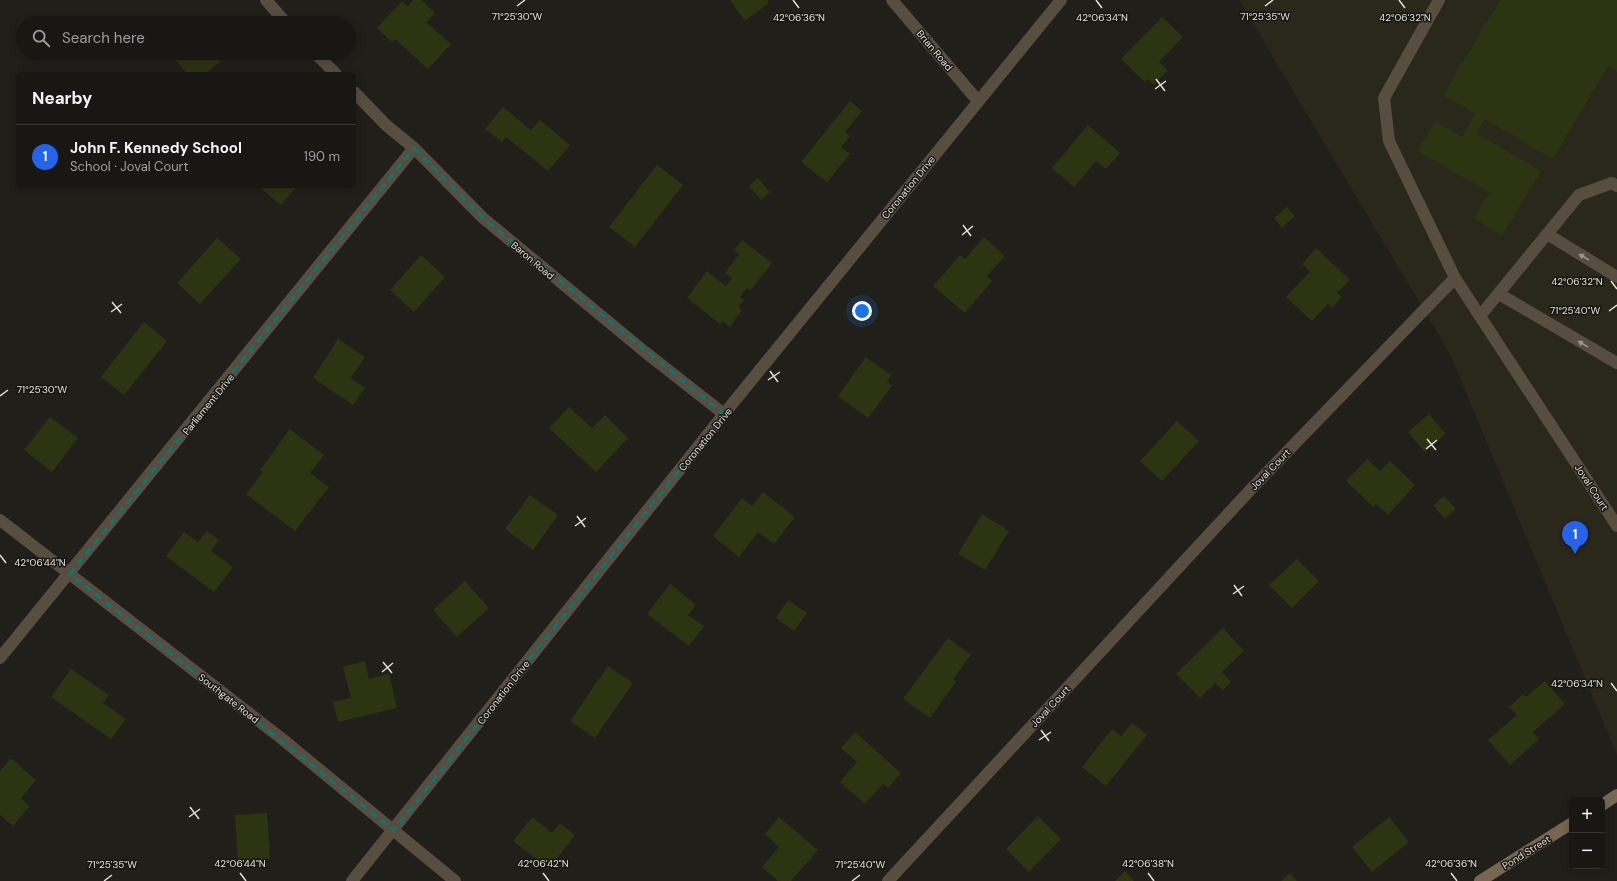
<!DOCTYPE html>
<meta charset="utf-8">
<style>
:root{--surface:#181713;--page:#252421;--text:#f1f3f6;--muted:#9f9fa0;--line:#363633;--accent:#2563eb}
body{margin:0;font-family:"DM Sans",sans-serif;background:var(--page);color:var(--text)}
.controls{position:absolute;right:12px;bottom:12px;display:grid;overflow:hidden;border-radius:6px;box-shadow:0 2px 10px #0003}
.controls button{width:36px;height:36px;display:grid;place-items:center;padding:0;border:0;border-bottom:1px solid var(--line);background:var(--surface);color:var(--text);font:20px sans-serif}
.you{position:absolute;left:862px;top:311px;width:14px;height:14px;margin:-10px;border:3px solid #fff;border-radius:50%;background:#1a73e8;box-shadow:0 0 0 6px #1a73e833}
.badge{display:grid;place-items:center;width:26px;height:26px;border-radius:50%;background:var(--accent);color:#fff;font-size:13px;font-weight:700}
.pin{position:absolute;translate:-50% -33px;filter:drop-shadow(0 1px 2px #0008)}
.pin::after{content:'';position:absolute;top:21px;width:14px;height:12px;background:inherit;clip-path:polygon(0 0,100% 0,50% 100%)}
.list{margin:0;padding:0;list-style:none}
h2{display:flex;justify-content:space-between;align-items:center;height:52px;margin:0;padding:0 16px;font-size:17px}
h2 small{font-size:13px;font-weight:400;color:var(--muted)}
.list li{display:grid;grid-template-columns:26px 1fr auto;gap:12px;align-items:center;box-sizing:border-box;height:64px;padding:0 16px;border-top:1px solid var(--line)}
.list b{display:block;font-size:15px;white-space:nowrap}
.list p{margin:0;font-size:13px;white-space:nowrap;color:var(--muted)}
.list em{font-size:13px;font-style:normal;color:var(--muted)}
.icon{flex:none;width:22px;height:22px;fill:none;stroke:currentColor;stroke-width:2;stroke-linecap:round;stroke-linejoin:round}
.map{position:relative;flex:none;width:1617px;height:881px;overflow:hidden}
.search{position:absolute;background:var(--surface);box-shadow:0 2px 10px #0003;left:16px;top:16px;width:340px;height:44px;display:flex;align-items:center;gap:10px;box-sizing:border-box;padding:0 14px;border-radius:22px;color:var(--muted);font-size:15px}
.panel{position:absolute;background:var(--surface);box-shadow:0 2px 10px #0003;left:16px;top:72px;width:340px;height:116px;border-radius:6px}
.map>svg:first-child{display:block}
.built{fill:#2a271b}
.building{fill:#2c3412}
.lines{fill:none;stroke-linecap:round;stroke-linejoin:round}
.service{stroke:#574d40;stroke-width:12}
.minor{stroke:#574d40;stroke-width:12}
.secondary{stroke:#776651;stroke-width:12}
.oneway{fill:#9c968e}
.marked{fill:none;stroke:#0f766e;stroke-width:3;stroke-dasharray:8 5;stroke-linejoin:round}
.ticks{fill:none;stroke:#e0dfdc;stroke-width:1.5}
.labels{text-anchor:middle;stroke-width:3;stroke-linejoin:round;paint-order:stroke}
.street-label{font-size:10px;fill:#e0dfdc;stroke:#171610}
.ticks-label{font-size:10px;text-anchor:middle;fill:#e0dfdc;stroke:#171610;stroke-width:3;stroke-linejoin:round;paint-order:stroke}
</style>
<div class="map">
<svg width="1617" height="881" viewBox="0 0 1617 881">
<rect width="100%" height="100%" fill="#201f19"/>
<!-- built -->
<polygon class="built" points="1239,0 1617,0 1617,755 1450,354"/>
<!-- building -->
<g class="building">
<polygon points="413,0 421,0 435,13 426,22 451,44 428,69 395,39 392,42 377,28 402,1 407,7"/>
<polygon points="730,0 767,0 769,3 745,21"/>
<polygon points="1500,0 1617,0 1617,72 1608,66 1553,159 1485,119 1476,133 1541,171 1502,236 1474,219 1490,193 1418,151 1435,121 1462,137 1475,114 1443,95"/>
<polygon points="1162,17 1183,37 1159,62 1168,70 1154,85 1148,79 1145,82 1121,59"/>
<polygon points="170,53 217,53 222,60 205,74 187,74"/>
<polygon points="850,101 862,111 845,132 850,136 841,147 850,154 827,182 801,162"/>
<polygon points="503,107 531,130 540,120 570,145 548,171 506,137 502,142 485,129"/>
<polygon points="1088,125 1120,153 1106,169 1096,161 1074,187 1052,168"/>
<polygon points="657,165 683,185 635,247 609,227"/>
<polygon points="758,178 770,192 761,200 749,186"/>
<polygon points="258,186 297,186 281,205"/>
<polygon points="1287,207 1295,216 1282,228 1274,218"/>
<polygon points="984,237 1005,256 987,276 992,281 965,313 933,286 960,255 965,259"/>
<polygon points="217,238 241,259 200,304 177,283"/>
<polygon points="742,240 772,263 751,290 747,288 740,297 744,300 738,307 742,310 730,327 723,321 720,324 687,298 707,271 726,286 732,278 725,273 739,254 734,250"/>
<polygon points="1316,248 1350,280 1337,293 1342,297 1332,308 1328,304 1312,321 1286,297 1310,272 1302,264"/>
<polygon points="421,255 445,277 414,312 390,290"/>
<polygon points="144,322 167,341 124,395 101,377"/>
<polygon points="338,339 365,357 351,378 365,388 353,405 313,378"/>
<polygon points="866,357 891,375 887,382 892,386 868,418 838,396"/>
<polygon points="569,407 592,428 605,415 628,438 596,472 549,428"/>
<polygon points="1429,414 1446,434 1425,452 1408,432"/>
<polygon points="50,417 78,438 52,472 24,450"/>
<polygon points="1177,421 1199,441 1162,481 1140,461"/>
<polygon points="290,429 324,455 310,473 329,487 295,531 246,494 263,472 260,470"/>
<polygon points="1367,459 1380,471 1390,461 1415,485 1388,515 1376,504 1373,507 1346,481"/>
<polygon points="763,492 795,517 774,544 758,532 739,557 713,536 742,498 752,506"/>
<polygon points="530,495 558,515 533,550 505,529"/>
<polygon points="1444,496 1456,509 1445,519 1433,506"/>
<polygon points="982,514 1009,531 985,570 958,554"/>
<polygon points="207,531 219,540 211,551 233,567 214,592 166,556 184,532 198,542"/>
<polygon points="1297,559 1319,581 1292,608 1269,585"/>
<polygon points="465,581 489,608 457,637 433,610"/>
<polygon points="670,584 696,605 688,615 704,626 689,646 647,614"/>
<polygon points="788,600 807,613 794,631 776,618"/>
<polygon points="1223,628 1244,651 1222,672 1231,682 1223,690 1215,683 1200,698 1176,674"/>
<polygon points="948,638 971,655 953,679 956,682 930,718 903,699"/>
<polygon points="365,661 369,679 389,674 397,708 338,722 333,702 351,698 343,667"/>
<polygon points="608,666 633,683 595,738 570,721"/>
<polygon points="71,669 109,695 103,703 126,719 111,739 51,697"/>
<polygon points="1545,681 1565,704 1533,732 1539,739 1510,765 1488,740 1517,715 1509,707 1523,694 1526,697"/>
<polygon points="1132,723 1147,735 1106,786 1082,767 1112,729 1121,736"/>
<polygon points="855,732 901,773 888,788 883,784 865,804 840,782 857,762 841,748"/>
<polygon points="11,758 36,780 21,798 30,806 13,826 0,815 0,771"/>
<polygon points="267,813 270,859 238,861 235,815"/>
<polygon points="1038,816 1061,839 1029,872 1006,849"/>
<polygon points="532,817 552,833 560,823 575,835 549,869 513,841"/>
<polygon points="779,817 818,850 791,881 778,881 762,867 779,847 765,834"/>
<polygon points="1389,817 1409,842 1372,872 1352,847"/>
<polygon points="1125,871 1134,881 1115,881"/>
<polygon points="1290,873 1297,881 1281,881"/>
</g>
<g class="lines">
<!-- service -->
<g class="service">
<polyline points="1439,0 1384,98 1389,141 1455,278"/>
<polyline points="1547,234 1617,277"/>
<polyline points="1499,294 1617,363"/>
<polyline points="1480,316 1579,195 1612,183 1617,186"/>
</g>
<!-- minor -->
<g class="minor">
<polyline points="266,0 286,23"/>
<polyline points="892,0 978,101"/>
<polyline points="315,53 336,74"/>
<polyline points="354,92 386,125 414,148 483,218 645,352 724,414"/>
<polyline points="0,520 281,738 455,881"/>
<polyline points="0,658 414,148"/>
<polyline points="352,881 724,414 1061,0"/>
<polyline points="888,881 1253,487 1455,278 1617,526"/>
</g>
<!-- secondary -->
<g class="secondary">
<polyline points="1602,805 1617,795"/>
<polyline points="1480,881 1572,823"/>
</g>
</g>
<!-- one-way arrows -->
<defs><path id="oneway-solid" d="M-6-.8H1V-3.2L6.5 0L1 3.2V.8H-6Z"/></defs>
<g class="oneway">
<use href="#oneway-solid" transform="translate(1584 257) rotate(-149)"/>
<use href="#oneway-solid" transform="translate(1583 344) rotate(-149)"/>
</g>
<!-- marked area -->
<path class="marked" d="M414,148l69,70 241,196 -330,416 -324,-256z"/>
<!-- ticks -->
<path class="ticks" d="M793,0l6,8M1096,0l6,8M1399,0l6,8M517,6l8,-6M1265,6l8,-6M1156,79l9,12M1155,89l11,-8M963,225l8,11M962,235l11,-9M1611,281l6,8M112,302l9,11M1609,311l8,-6M111,312l11,-8M770,371l8,11M768,380l12,-8M0,396l8,-6M1427,439l9,11M1426,449l11,-9M577,516l8,11M575,526l11,-8M0,555l6,8M1234,585l8,11M1233,594l11,-8M383,662l9,11M382,672l11,-9M1611,683l6,8M1041,730l8,11M1039,740l12,-8M190,807l9,12M189,817l11,-8M240,873l6,8M543,873l6,8M1148,873l6,8M1451,873l6,8M104,881l8,-6M852,881l8,-6"/>
<g class="labels">
<!-- street labels -->
<g class="street-label">
<text transform="translate(935 50) rotate(50)" y="4">Brian Road</text>
<text transform="translate(908 187) rotate(-51)" y="4">Coronation Drive</text>
<text transform="translate(533 260) rotate(40)" y="4">Baron Road</text>
<text transform="translate(208 404) rotate(-51)" y="4">Parliament Drive</text>
<text transform="translate(705 439) rotate(-51)" y="4">Coronation Drive</text>
<text transform="translate(1270 469) rotate(-46)" y="4">Joval Court</text>
<text transform="translate(1592 487) rotate(57)" y="4">Joval Court</text>
<text transform="translate(503 692) rotate(-52)" y="4">Coronation Drive</text>
<text transform="translate(229 698) rotate(38)" y="4">Southgate Road</text>
<text transform="translate(1050 706) rotate(-47)" y="4">Joval Court</text>
<text transform="translate(1526 852) rotate(-32)" y="4">Pond Street</text>
</g>
</g>
<g class="ticks-label">
<text x="517" y="20">71°25'30"W</text>
<text x="1265" y="20">71°25'35"W</text>
<text x="799" y="21">42°06'36"N</text>
<text x="1102" y="21">42°06'34"N</text>
<text x="1405" y="21">42°06'32"N</text>
<text x="1577" y="285">42°06'32"N</text>
<text x="1575" y="314">71°25'40"W</text>
<text x="42" y="393">71°25'30"W</text>
<text x="40" y="566">42°06'44"N</text>
<text x="1577" y="687">42°06'34"N</text>
<text x="240" y="867">42°06'44"N</text>
<text x="543" y="867">42°06'42"N</text>
<text x="1148" y="867">42°06'38"N</text>
<text x="1451" y="867">42°06'36"N</text>
<text x="112" y="868">71°25'35"W</text>
<text x="860" y="868">71°25'40"W</text>
</g>
</svg>
<div class="controls">
<button>+</button>
<button>−</button>
</div>
<div class="you"></div>
<div class="pin badge" style="left:1575px;top:554px">1</div>
<div class="search"><svg class="icon" aria-label="search" viewBox="0 0 24 24"><circle cx="10" cy="10" r="6"/><path d="M15 15l6 6"/></svg>Search here</div>
<section class="panel">
<h2>Nearby<small></small></h2>
<ul class="list">
<li><span class="badge">1</span><div><b>John F. Kennedy School</b><p>School · Joval Court</p></div><em>190 m</em></li>
</ul>
</section>
</div>
